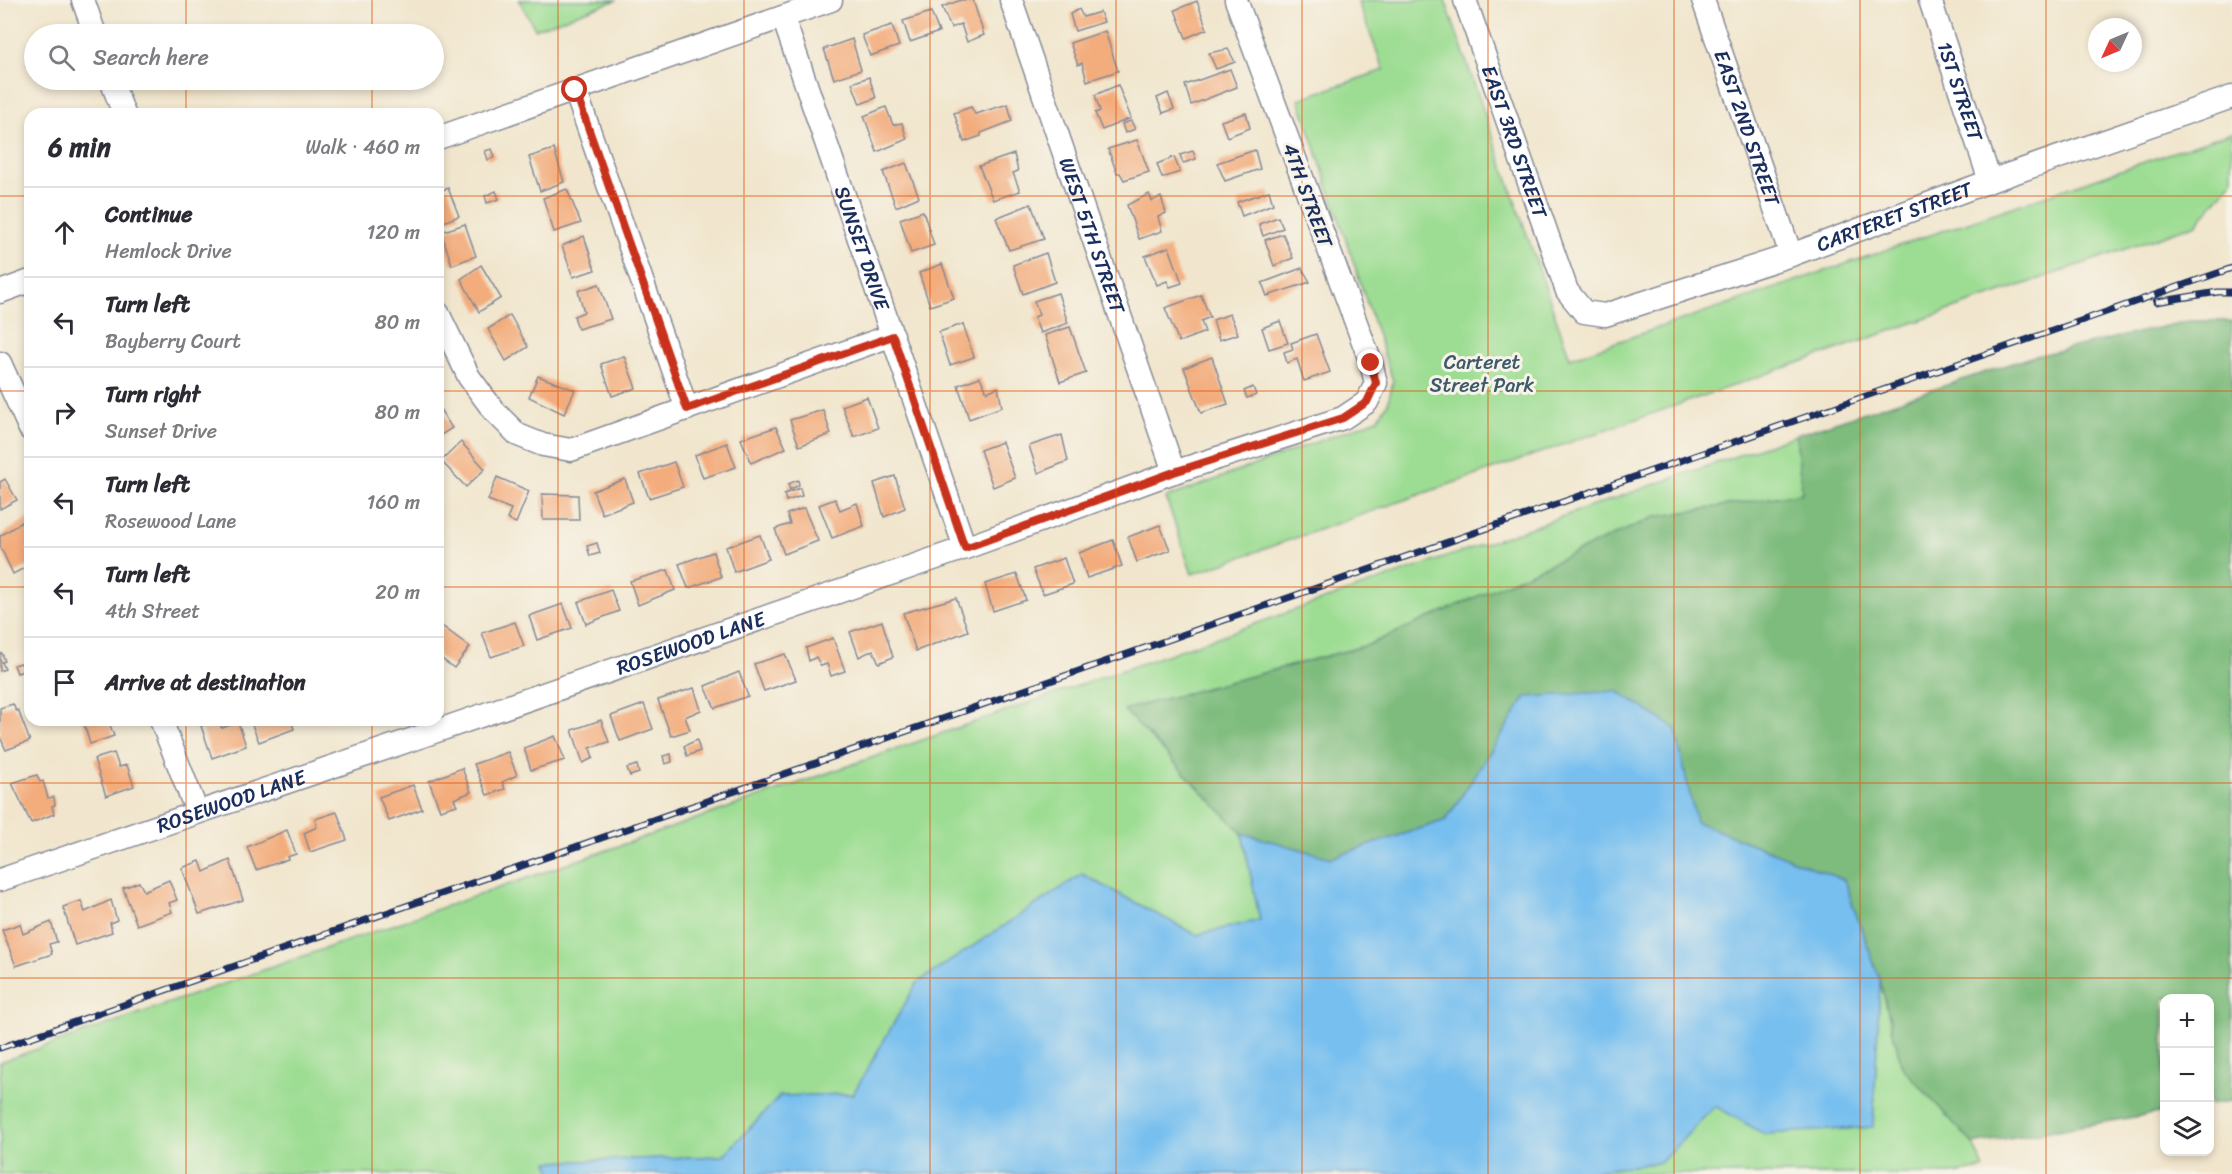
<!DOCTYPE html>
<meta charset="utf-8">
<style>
:root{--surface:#fff;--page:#f2f2f3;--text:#2b2b33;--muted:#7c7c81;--line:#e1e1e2}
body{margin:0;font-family:Sriracha,sans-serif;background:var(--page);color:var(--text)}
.controls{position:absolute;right:18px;bottom:18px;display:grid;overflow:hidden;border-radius:12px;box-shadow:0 3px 9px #0003}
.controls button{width:54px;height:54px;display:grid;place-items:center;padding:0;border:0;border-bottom:2px solid var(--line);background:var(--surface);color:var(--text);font:30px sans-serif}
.compass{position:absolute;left:2088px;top:18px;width:54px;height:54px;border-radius:50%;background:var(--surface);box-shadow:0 3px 9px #0003;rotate:226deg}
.stop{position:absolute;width:18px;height:18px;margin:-14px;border:4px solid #c8321e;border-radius:50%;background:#fff}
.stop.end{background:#c8321e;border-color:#fff;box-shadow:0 2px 6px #0008}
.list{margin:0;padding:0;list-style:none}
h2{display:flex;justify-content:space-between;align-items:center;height:78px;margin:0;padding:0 24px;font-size:26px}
h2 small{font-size:20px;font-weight:400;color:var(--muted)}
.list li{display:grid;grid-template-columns:39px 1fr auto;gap:18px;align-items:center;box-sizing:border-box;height:90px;padding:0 24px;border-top:2px solid var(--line)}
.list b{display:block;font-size:22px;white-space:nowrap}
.list p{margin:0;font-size:20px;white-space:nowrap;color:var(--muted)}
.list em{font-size:20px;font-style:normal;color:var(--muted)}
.icon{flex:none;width:33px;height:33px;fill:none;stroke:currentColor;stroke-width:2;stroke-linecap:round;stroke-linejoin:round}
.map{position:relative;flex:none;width:2232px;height:1174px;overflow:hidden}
.search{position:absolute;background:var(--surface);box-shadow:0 3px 9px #0003;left:24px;top:24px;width:420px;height:66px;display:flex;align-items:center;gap:15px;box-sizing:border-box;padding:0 21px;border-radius:33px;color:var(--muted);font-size:22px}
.panel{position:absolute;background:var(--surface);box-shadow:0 3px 9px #0003;left:24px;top:108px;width:420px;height:618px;border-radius:18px}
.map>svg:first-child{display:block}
.green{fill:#9ddd93;stroke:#5c8678;stroke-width:1.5}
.forest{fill:#7ebc7d;stroke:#4c766e;stroke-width:1.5}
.water{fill:#77bfef;stroke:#4977a6;stroke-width:1.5}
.building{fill:#f3ac7b}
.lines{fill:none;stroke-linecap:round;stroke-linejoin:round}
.minor-casing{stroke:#868a96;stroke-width:25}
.minor{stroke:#fff;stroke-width:22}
.rail-casing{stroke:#1b2f5e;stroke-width:7}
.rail{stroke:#f7f3e8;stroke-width:4.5;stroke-dasharray:14;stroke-linecap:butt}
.route{stroke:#c8321e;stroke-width:8}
.grid{fill:none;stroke:#de5710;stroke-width:1.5;stroke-opacity:0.55}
.labels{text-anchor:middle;stroke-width:6;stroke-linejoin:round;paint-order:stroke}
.street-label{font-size:20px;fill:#1b2f5e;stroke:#f7f3e8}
.park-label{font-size:20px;fill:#3c5a6b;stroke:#f7f3e8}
</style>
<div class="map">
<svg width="2232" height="1174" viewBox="0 0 2232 1174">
<rect width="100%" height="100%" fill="#f7f3e8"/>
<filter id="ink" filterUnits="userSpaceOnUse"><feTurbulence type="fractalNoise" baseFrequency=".0167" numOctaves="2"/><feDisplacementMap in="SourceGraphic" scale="12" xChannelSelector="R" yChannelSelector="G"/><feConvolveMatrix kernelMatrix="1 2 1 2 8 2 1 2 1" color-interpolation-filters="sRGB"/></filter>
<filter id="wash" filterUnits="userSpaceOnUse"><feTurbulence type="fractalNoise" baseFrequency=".008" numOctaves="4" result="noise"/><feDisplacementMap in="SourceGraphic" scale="24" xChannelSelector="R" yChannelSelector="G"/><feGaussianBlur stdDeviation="1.35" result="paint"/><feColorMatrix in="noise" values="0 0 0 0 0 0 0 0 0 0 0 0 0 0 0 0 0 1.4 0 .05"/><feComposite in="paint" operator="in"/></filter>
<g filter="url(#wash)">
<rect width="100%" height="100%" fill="#f1e6cd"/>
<!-- green -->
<g class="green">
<polygon points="519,0 617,0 535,29"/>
<polygon points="1364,0 1445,0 1570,358 2232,132 2232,181 2197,224 1192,574 1166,498 1378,419 1388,403 1393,381 1299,99 1384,70 1358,2"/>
<polygon points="1796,435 1802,493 1655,517 1368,645 1124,710 1242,833 1260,920 1196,935 1082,874 917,983 853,1094 780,1096 723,1156 549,1162 553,1174 0,1174 0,1062"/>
<polygon points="1880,981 1902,1067 1973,1144 1984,1169 1952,1174 1575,1174 1661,1162 1715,1105 1764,1134 1873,1127"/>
</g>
<!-- forest -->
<polygon class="forest" points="2188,321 2232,321 2232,1101 2210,1104 2210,998 2164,998 2164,1112 1973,1144 1902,1067 1880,981 1844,880 1696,822 1675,728 1526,697 1446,820 1331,858 1242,833 1124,710 1368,645 1655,517 1802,493 1796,435 2031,357"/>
<!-- water -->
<polygon class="water" points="1617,691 1675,728 1696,822 1844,880 1880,981 1873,1127 1764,1134 1715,1106 1661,1162 1575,1174 553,1174 548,1162 723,1156 780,1096 853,1094 917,983 1082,874 1196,935 1260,920 1242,833 1331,858 1446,820 1526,697"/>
<g id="blocks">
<!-- building -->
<g class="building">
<polygon points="961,0 973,0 984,35 967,42 961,24 951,28 942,7"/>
<polygon points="1197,1 1207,29 1186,38 1175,10"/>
<polygon points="1079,9 1083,17 1100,12 1104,22 1075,31 1070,14"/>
<polygon points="931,12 939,32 910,42 903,21"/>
<polygon points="892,25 899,46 870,56 862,35"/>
<polygon points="1105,31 1118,71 1087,81 1082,63 1078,65 1070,43"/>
<polygon points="852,39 861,70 834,79 824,49"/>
<polygon points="1228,49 1235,62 1216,69 1209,53"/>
<polygon points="1230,69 1237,87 1191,105 1185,85"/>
<polygon points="869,77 876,98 860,104 852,83"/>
<polygon points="1118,85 1131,118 1102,130 1095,113 1100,111 1095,95"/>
<polygon points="1168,93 1174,109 1163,113 1157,98"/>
<polygon points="1008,104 1012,121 981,133 981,136 964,142 954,113 971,107 975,114"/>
<polygon points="886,107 893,125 902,123 907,139 877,152 864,116"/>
<polygon points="1246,113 1250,128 1227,137 1221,121"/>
<polygon points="1131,121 1135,129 1125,133 1122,124"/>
<polygon points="1137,140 1149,172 1124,180 1120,173 1117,173 1108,149"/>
<polygon points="492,149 495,157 488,160 485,151"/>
<polygon points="554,149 564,182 540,191 529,157"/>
<polygon points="1255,150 1260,169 1225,181 1217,163"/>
<polygon points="1193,151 1196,159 1183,163 1180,155"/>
<polygon points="1014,154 1018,171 1013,173 1020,191 993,200 979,166"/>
<polygon points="1174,157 1180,172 1162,178 1157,164"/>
<polygon points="906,163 919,197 896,207 883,172"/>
<polygon points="448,188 459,216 438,224 438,192"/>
<polygon points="567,189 581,223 554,232 543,198"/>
<polygon points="496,191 499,199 487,203 485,196"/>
<polygon points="1269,191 1273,204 1242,216 1237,202"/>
<polygon points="1149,194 1152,201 1161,197 1166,213 1158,217 1162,231 1139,239 1127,205"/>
<polygon points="1031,204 1044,239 1009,250 996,218"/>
<polygon points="923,211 934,245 911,253 900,219"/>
<polygon points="1278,217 1283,228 1263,236 1259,224"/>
<polygon points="465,224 476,256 452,265 441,232"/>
<polygon points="1283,234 1293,258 1274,266 1265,240"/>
<polygon points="584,236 595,270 573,277 562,246"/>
<polygon points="1169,247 1182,283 1170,287 1167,281 1157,285 1145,256"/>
<polygon points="1046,253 1055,282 1023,294 1013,265"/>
<polygon points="942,264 954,298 930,306 919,273"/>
<polygon points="481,265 501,298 479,312 461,279"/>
<polygon points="1302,268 1310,282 1267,296 1262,283"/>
<polygon points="599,284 611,319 578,329 574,316 584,312 578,291"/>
<polygon points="1058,293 1068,323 1040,333 1034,317 1039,315 1034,301"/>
<polygon points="1201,295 1210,317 1201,321 1205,332 1179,342 1165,308"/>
<polygon points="1230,314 1238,334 1219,340 1213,320"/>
<polygon points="510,315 528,347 506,361 488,329"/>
<polygon points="1280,321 1288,343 1269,349 1262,328"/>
<polygon points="963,324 974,357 950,365 939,332"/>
<polygon points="1070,327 1086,373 1060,382 1045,335"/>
<polygon points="1316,334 1330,372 1304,381 1297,359 1287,363 1284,352 1293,349 1291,343"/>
<polygon points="624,356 636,388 612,396 601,364"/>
<polygon points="1212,357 1228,404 1201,413 1184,368"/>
<polygon points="538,376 575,390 564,414 529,397"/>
<polygon points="980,377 987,392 998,387 1002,407 969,419 958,385"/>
<polygon points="1253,387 1256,395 1247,398 1244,391"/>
<polygon points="867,397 878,428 854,437 842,406"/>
<polygon points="438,406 452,428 438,437"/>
<polygon points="823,410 831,434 799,446 790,420"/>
<polygon points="776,427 786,448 751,463 741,439"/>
<polygon points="1062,435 1068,461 1038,473 1029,446"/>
<polygon points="461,442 485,469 466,487 441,461"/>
<polygon points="1002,442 1015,478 993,487 980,450"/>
<polygon points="727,443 736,467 703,478 695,455"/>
<polygon points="674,462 683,487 649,498 640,474"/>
<polygon points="895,476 905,508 884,517 874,483"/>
<polygon points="497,477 529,491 516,523 507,519 511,509 488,500"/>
<polygon points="5,479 17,500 0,509 0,482"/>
<polygon points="625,479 633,502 602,514 593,491"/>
<polygon points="798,480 799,485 790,490 788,484"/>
<polygon points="800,488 802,496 786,501 784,494"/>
<polygon points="542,494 578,495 579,520 543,520"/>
<polygon points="835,499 840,510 857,503 864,526 832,538 819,505"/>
<polygon points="804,508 818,541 784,554 775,529 790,524 787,514"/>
<polygon points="28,518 30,522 30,548 27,549 30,555 30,565 13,574 0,546 0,536"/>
<polygon points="1160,525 1170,550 1137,562 1128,537"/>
<polygon points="760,535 769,559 734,572 726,547"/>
<polygon points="1113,540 1122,566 1087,578 1079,553"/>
<polygon points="597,543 600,553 590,556 587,546"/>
<polygon points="713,552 721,577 688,588 679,564"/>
<polygon points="1064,558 1073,584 1043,594 1033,569"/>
<polygon points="668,570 675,590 638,605 630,581"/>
<polygon points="1017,574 1026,600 993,611 985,584"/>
<polygon points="611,590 619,611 586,624 578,602"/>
<polygon points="956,598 968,631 916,651 903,613"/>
<polygon points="563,604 572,628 537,640 529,616"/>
<polygon points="882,621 893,657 879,663 873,650 859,657 850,632"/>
<polygon points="515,622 524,646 491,657 482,633"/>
<polygon points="442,626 470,647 454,668 438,656 438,632"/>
<polygon points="833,638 845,671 831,676 827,664 821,666 816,657 809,661 806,648"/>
<polygon points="2,653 5,661 2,662 5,669 0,671 0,654"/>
<polygon points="785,654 796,680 764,691 754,664"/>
<polygon points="21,663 24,671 17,673 14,665"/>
<polygon points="739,672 748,696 715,708 705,686"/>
<polygon points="694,688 701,710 685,717 690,730 671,736 658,700"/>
<polygon points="13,704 16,711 18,710 30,741 6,750 0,737 0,708"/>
<polygon points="644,704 653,729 620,741 611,716"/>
<polygon points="83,720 111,720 109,722 114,736 90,744"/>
<polygon points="217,720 222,728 238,722 246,746 212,758 201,726"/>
<polygon points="250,720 291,720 294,729 259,742"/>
<polygon points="601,720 609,742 590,748 593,758 583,763 572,730"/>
<polygon points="555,736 565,760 531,770 524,748"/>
<polygon points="697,740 700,751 687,756 684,746"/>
<polygon points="508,752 517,775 502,782 505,789 487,795 474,764"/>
<polygon points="114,753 119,767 127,765 134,786 106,796 94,759"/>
<polygon points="671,754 672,762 665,764 663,756"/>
<polygon points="637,765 639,773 630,776 627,768"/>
<polygon points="462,768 471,792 454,799 457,805 440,810 429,781"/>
<polygon points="37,775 40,782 43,781 48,798 54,797 55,805 52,806 54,814 31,823 12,783"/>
<polygon points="413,785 422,809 389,821 379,797"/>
<polygon points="337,812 347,840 310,852 304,833 317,827 315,819"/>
<polygon points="287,830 296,854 287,857 288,859 256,870 247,847"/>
<polygon points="230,860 243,900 199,914 182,868 200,861 204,872"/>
<polygon points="169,880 177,900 169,903 172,912 137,925 123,888 139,882 144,891"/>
<polygon points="111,900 117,920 110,923 112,932 75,945 63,907 81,901 85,912"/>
<polygon points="51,922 57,942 49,944 52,954 16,966 2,930 20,924 23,934"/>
</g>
</g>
</g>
<g filter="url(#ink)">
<use href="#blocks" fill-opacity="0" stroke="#868a96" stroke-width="1.5"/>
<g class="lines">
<!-- minor casing -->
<g class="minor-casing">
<g id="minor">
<polyline points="83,0 95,34"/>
<path id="s1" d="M1011,0l163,472"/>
<path id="s2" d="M1465,0l102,291 17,21 21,3 186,-60 199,-74 242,-84"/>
<path id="s3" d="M1703,0l88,255"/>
<path id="s4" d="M1930,0l60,181"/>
<path id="s5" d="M783,17l182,531"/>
<polyline points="111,80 124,114"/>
<polyline points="575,90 687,409"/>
<polyline points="438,138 831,0"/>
<polyline points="0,292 30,281"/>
<polyline points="438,313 469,377 494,411 518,435 543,445 571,450 893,335"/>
<polyline points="0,363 30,429"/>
<polyline points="161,720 197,812"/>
<path id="s6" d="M0,880l428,-146 537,-186 209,-76 169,-54 24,-16 9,-19 -5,-20 -135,-363"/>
</g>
</g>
<!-- minor -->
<use href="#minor" class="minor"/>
<!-- rail casing -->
<g class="rail-casing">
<g id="rail">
<polyline points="2156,302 2218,292 2232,292"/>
<polyline points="0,1048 2232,268"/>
</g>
</g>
<!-- rail -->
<use href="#rail" class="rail"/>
</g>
</g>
<g class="lines" filter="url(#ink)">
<!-- route -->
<polyline class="route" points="575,90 687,409 893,336 965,548 1174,472 1343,418 1367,402 1376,383 1371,363"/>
</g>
<!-- grid -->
<path class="grid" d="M186,0v34M372,0v34M558,0v1174M744,0v1174M930,0v1174M1116,0v1174M1302,0v1174M1488,0v1174M1674,0v1174M1860,0v1174M2046,0v1174M186,80v34M372,80v34M0,196h30M438,196h1794M0,391h30M438,391h1794M0,587h30M438,587h1794M186,720v454M372,720v454M0,783h2232M0,978h2232"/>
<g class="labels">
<!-- street labels -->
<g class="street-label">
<text dy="7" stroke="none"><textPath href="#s4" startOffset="96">1ST STREET</textPath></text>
<text dy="7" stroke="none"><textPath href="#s3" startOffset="135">EAST 2ND STREET</textPath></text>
<text dy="7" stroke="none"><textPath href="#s2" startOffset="150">EAST 3RD STREET</textPath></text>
<text transform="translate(1308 195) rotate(70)" y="7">4TH STREET</text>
<text dy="7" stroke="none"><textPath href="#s2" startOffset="662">CARTERET STREET</textPath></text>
<text dy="7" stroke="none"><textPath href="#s1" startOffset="249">WEST 5TH STREET</textPath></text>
<text dy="7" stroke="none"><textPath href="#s5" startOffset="244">SUNSET DRIVE</textPath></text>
<text dy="7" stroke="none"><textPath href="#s6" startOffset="730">ROSEWOOD LANE</textPath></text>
<text dy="7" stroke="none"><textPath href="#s6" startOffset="244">ROSEWOOD LANE</textPath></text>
</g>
<!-- park labels -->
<g class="park-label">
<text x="1482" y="369">Carteret<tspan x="1482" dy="23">Street Park</tspan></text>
</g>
</g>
</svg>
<div class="controls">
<button>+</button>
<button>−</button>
<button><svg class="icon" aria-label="layers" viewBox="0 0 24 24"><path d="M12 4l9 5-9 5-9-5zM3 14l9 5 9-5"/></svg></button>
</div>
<svg class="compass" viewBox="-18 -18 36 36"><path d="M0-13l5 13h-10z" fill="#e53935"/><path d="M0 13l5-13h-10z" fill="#7c7c81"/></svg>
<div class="stop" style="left:575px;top:90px"></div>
<div class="stop end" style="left:1371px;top:363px"></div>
<div class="search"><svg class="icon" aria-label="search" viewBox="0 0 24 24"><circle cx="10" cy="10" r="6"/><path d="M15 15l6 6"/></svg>Search here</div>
<section class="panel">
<h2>6 min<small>Walk · 460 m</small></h2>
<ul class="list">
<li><svg class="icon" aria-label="ahead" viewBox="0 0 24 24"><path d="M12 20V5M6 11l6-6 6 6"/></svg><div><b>Continue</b><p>Hemlock Drive</p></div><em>120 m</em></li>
<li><svg class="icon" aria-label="left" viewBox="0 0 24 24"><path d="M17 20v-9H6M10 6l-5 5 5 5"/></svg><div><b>Turn left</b><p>Bayberry Court</p></div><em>80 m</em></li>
<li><svg class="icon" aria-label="right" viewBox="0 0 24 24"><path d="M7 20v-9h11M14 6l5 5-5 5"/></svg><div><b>Turn right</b><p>Sunset Drive</p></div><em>80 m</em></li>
<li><svg class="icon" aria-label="left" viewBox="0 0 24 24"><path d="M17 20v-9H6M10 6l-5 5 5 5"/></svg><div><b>Turn left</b><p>Rosewood Lane</p></div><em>160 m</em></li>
<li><svg class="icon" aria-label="left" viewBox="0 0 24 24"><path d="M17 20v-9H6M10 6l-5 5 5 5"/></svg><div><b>Turn left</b><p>4th Street</p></div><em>20 m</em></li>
<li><svg class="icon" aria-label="arrive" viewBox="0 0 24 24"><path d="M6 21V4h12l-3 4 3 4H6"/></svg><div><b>Arrive at destination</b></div></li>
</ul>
</section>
</div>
